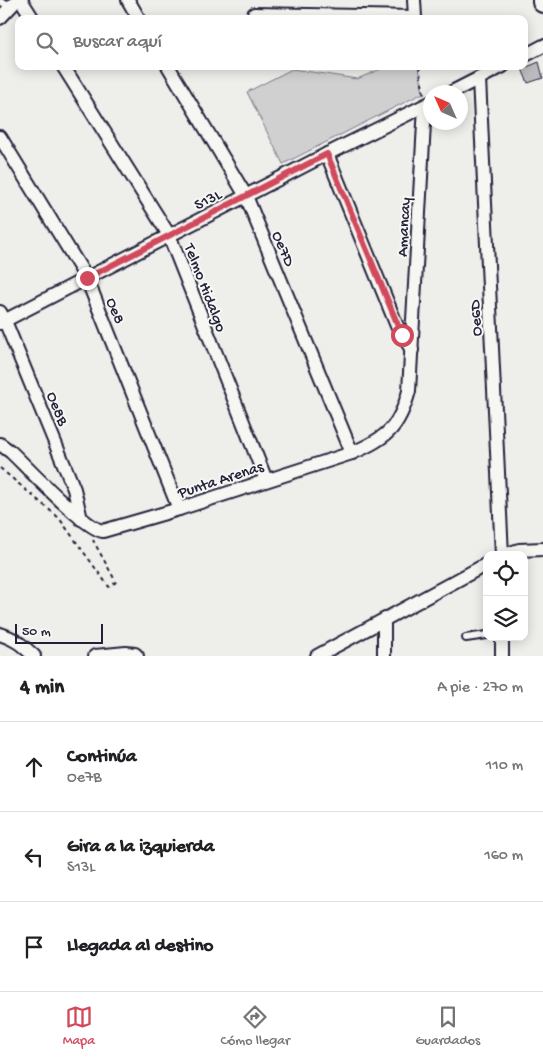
<!DOCTYPE html>
<html lang="es">
<meta charset="utf-8">
<style>
:root{--surface:#fff;--page:#f6f6f6;--text:#202124;--muted:#757577;--line:#e0e0e0;--accent:#d1495b}
body{margin:0;font-family:"Gochi Hand",sans-serif;background:var(--page);color:var(--text)}
.controls{position:absolute;right:15px;bottom:15px;display:grid;overflow:hidden;border-radius:10px;box-shadow:0 2px 12px #0003}
.controls button{width:45px;height:45px;display:grid;place-items:center;padding:0;border:0;border-bottom:1px solid var(--line);background:var(--surface);color:var(--text);font:25px sans-serif}
.compass{position:absolute;left:423px;top:85px;width:45px;height:45px;border-radius:50%;background:var(--surface);box-shadow:0 2px 12px #0003;rotate:315deg}
.scale{position:absolute;left:15px;bottom:12px;width:88px;box-sizing:border-box;padding-left:5px;border:2px solid #22223b;border-top:0;font-size:14px;line-height:18px;white-space:nowrap;color:#22223b;-webkit-text-stroke:4px #f6f6f2;paint-order:stroke}
.stop{position:absolute;width:15px;height:15px;margin:-11px;border:4px solid #d1495b;border-radius:50%;background:#fff}
.stop.end{background:#d1495b;border-color:#fff;box-shadow:0 1px 5px #0008}
.list{margin:0;padding:0;list-style:none}
h2{display:flex;justify-content:space-between;align-items:center;height:65px;margin:0;padding:0 20px;font-size:21px}
h2 small{font-size:16px;font-weight:400;color:var(--muted)}
.list li{display:grid;grid-template-columns:32px 1fr auto;gap:15px;align-items:center;box-sizing:border-box;height:90px;padding:0 20px;border-top:1px solid var(--line)}
.list b{display:block;font-size:19px;white-space:nowrap}
.list p{margin:0;font-size:16px;white-space:nowrap;color:var(--muted)}
.list em{font-size:16px;font-style:normal;color:var(--muted)}
.icon{flex:none;width:28px;height:28px;fill:none;stroke:currentColor;stroke-width:2;stroke-linecap:round;stroke-linejoin:round}
.map{position:relative;flex:none;width:543px;height:656px;overflow:hidden}
.search{position:absolute;background:var(--surface);box-shadow:0 2px 12px #0003;left:15px;right:15px;top:15px;height:55px;display:flex;align-items:center;gap:12px;box-sizing:border-box;padding:0 18px;border-radius:10px;color:var(--muted);font-size:19px}
.sheet{height:335px;background:var(--surface)}
nav{display:flex;justify-content:space-around;align-items:center;box-sizing:border-box;height:70px;border-top:1px solid var(--line);background:var(--surface);font-size:14px;color:var(--muted)}
nav a{display:grid;justify-items:center;gap:2px}
nav .on{color:var(--accent)}
.map>svg:first-child{display:block}
.green{fill:#d0d0d1;stroke:#797986}
.building{fill:#bbbbbf;stroke:#22223b}
.lines{fill:none;stroke-linecap:round;stroke-linejoin:round}
.lane-casing{stroke:#22223b;stroke-width:10}
.street-casing{stroke:#22223b;stroke-width:16}
.primary-casing{stroke:#22223b;stroke-width:24}
.path{stroke:#22223b;stroke-width:2;stroke-dasharray:4 4;stroke-linecap:butt}
.lane{stroke:#f6f6f2;stroke-width:6}
.street{stroke:#f6f6f2;stroke-width:12}
.primary{stroke:#f6f6f2;stroke-width:20}
.route{stroke:#d1495b;stroke-width:6}
.labels{text-anchor:middle;stroke-width:4;stroke-linejoin:round;paint-order:stroke}
.street-label{font-size:16px;fill:#22223b;stroke:#f6f6f2}
</style>
<div class="map">
<svg width="543" height="656" viewBox="0 0 543 656">
<rect width="100%" height="100%" fill="#eeeeeb"/>
<filter id="ink" filterUnits="userSpaceOnUse"><feTurbulence type="fractalNoise" baseFrequency=".02" numOctaves="2"/><feDisplacementMap in="SourceGraphic" scale="10" xChannelSelector="R" yChannelSelector="G"/><feConvolveMatrix kernelMatrix="1 2 1 2 8 2 1 2 1" color-interpolation-filters="sRGB"/></filter>
<g filter="url(#ink)">
<!-- green -->
<polygon class="green" points="388,66 419,66 423,93 283,164 247,92 292,69 357,79"/>
<!-- building -->
<polygon class="building" points="539,62 543,78 528,83 522,69"/>
<g class="lines">
<!-- lane casing -->
<g class="lane-casing">
<g id="lane">
<polyline points="0,2 12,5"/>
<polyline points="466,638 487,635"/>
</g>
</g>
<!-- street casing -->
<g class="street-casing">
<g id="street">
<polyline points="21,0 33,19"/>
<polyline points="128,0 139,19"/>
<polyline points="254,14 415,17 414,0"/>
<polyline points="0,18 17,0"/>
<polyline points="524,56 543,46"/>
<polyline points="63,66 169,235 266,480"/>
<polyline points="168,66 246,196 352,453"/>
<polyline points="479,79 502,555"/>
<polyline points="452,92 503,66"/>
<polyline points="0,137 87,279 179,509"/>
<polyline points="327,154 397,326 412,350"/>
<polyline points="0,312 5,321 74,489 81,519"/>
<polyline points="0,323 327,154 430,103"/>
<path d="M0,444l11,8c16,15 74,77 92,79l76,-22 173,-56c35,-15 47,-25 57,-62l16,-285"/>
<polyline points="504,555 519,550 543,549"/>
<path d="M0,634c16,5 22,11 34,22"/>
<polyline points="502,637 502,656"/>
<polyline points="95,656 126,653 135,654 137,656"/>
<polyline points="317,656 487,564"/>
<polyline points="384,656 384,620"/>
</g>
</g>
<!-- primary casing -->
<g class="primary-casing">
<polyline id="primary" points="543,0 543,2"/>
</g>
<!-- path -->
<g class="path">
<polyline points="419,66 424,94"/>
<polyline points="0,468 59,518 109,587 116,582 93,540"/>
</g>
<!-- lane -->
<use href="#lane" class="lane"/>
<!-- street -->
<use href="#street" class="street"/>
<!-- primary -->
<use href="#primary" class="primary"/>
</g>
</g>
<g class="lines" filter="url(#ink)">
<!-- route -->
<polyline class="route" points="87,278 327,154 402,335"/>
</g>
<g class="labels">
<!-- street labels -->
<g class="street-label">
<text transform="translate(207 198) rotate(-27)" y="6">S13L</text>
<text transform="translate(402 227) rotate(-87)" y="6">Amancay</text>
<text transform="translate(285 248) rotate(67)" y="6">Oe7D</text>
<text transform="translate(207 287) rotate(69)" y="6">Telmo Hidalgo</text>
<text transform="translate(117 310) rotate(68)" y="6">Oe8</text>
<text transform="translate(474 318) rotate(-93)" y="6">Oe6D</text>
<text transform="translate(59 408) rotate(68)" y="6">Oe8B</text>
<text transform="translate(220 478) rotate(-18)" y="6">Punta Arenas</text>
</g>
</g>
</svg>
<div class="controls">
<button><svg class="icon" aria-label="locate" viewBox="0 0 24 24"><circle cx="12" cy="12" r="6"/><path d="M12 2v4M12 18v4M2 12h4M18 12h4"/></svg></button>
<button><svg class="icon" aria-label="layers" viewBox="0 0 24 24"><path d="M12 4l9 5-9 5-9-5zM3 14l9 5 9-5"/></svg></button>
</div>
<svg class="compass" viewBox="-18 -18 36 36"><path d="M0-13l5 13h-10z" fill="#e53935"/><path d="M0 13l5-13h-10z" fill="#757577"/></svg>
<div class="scale">50 m</div>
<div class="stop" style="left:402px;top:335px"></div>
<div class="stop end" style="left:87px;top:278px"></div>
<div class="search"><svg class="icon" aria-label="search" viewBox="0 0 24 24"><circle cx="10" cy="10" r="6"/><path d="M15 15l6 6"/></svg>Buscar aquí</div>
</div>
<section class="sheet">
<h2>4 min<small>A pie · 270 m</small></h2>
<ul class="list">
<li><svg class="icon" aria-label="ahead" viewBox="0 0 24 24"><path d="M12 20V5M6 11l6-6 6 6"/></svg><div><b>Continúa</b><p>Oe7B</p></div><em>110 m</em></li>
<li><svg class="icon" aria-label="left" viewBox="0 0 24 24"><path d="M17 20v-9H6M10 6l-5 5 5 5"/></svg><div><b>Gira a la izquierda</b><p>S13L</p></div><em>160 m</em></li>
<li><svg class="icon" aria-label="arrive" viewBox="0 0 24 24"><path d="M6 21V4h12l-3 4 3 4H6"/></svg><div><b>Llegada al destino</b></div></li>
</ul>
</section>
<nav>
<a class="on"><svg class="icon" aria-label="map" viewBox="0 0 24 24"><path d="M3 6l6-2 6 2 6-2v14l-6 2-6-2-6 2zM9 4v14M15 6v14"/></svg>Mapa</a>
<a><svg class="icon" aria-label="directions" viewBox="0 0 24 24"><path d="M12 3l9 9-9 9-9-9zM9 14v-3h6M13 9l2 2-2 2"/></svg>Cómo llegar</a>
<a><svg class="icon" aria-label="saved" viewBox="0 0 24 24"><path d="M7 4h10v16l-5-4-5 4z"/></svg>Guardados</a>
</nav>
